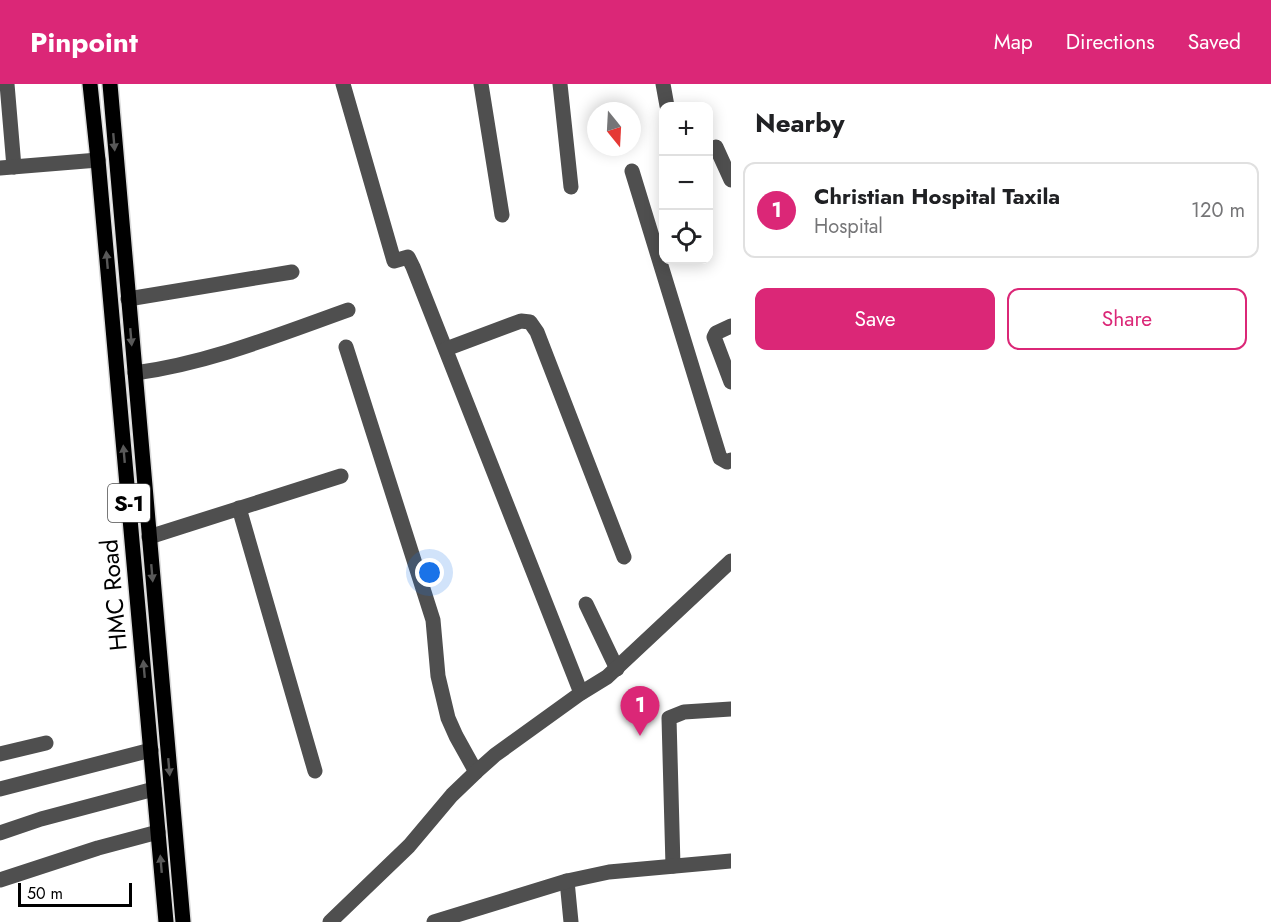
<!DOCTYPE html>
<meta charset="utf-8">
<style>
:root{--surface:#fff;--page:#f2f2f2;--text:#202124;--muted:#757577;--line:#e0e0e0;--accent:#db2777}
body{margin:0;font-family:Jost,sans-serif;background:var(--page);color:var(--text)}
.controls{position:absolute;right:18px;top:18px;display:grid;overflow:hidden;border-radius:12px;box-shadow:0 3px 15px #0003}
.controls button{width:54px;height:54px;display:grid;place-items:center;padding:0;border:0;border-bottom:2px solid var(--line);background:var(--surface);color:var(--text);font:30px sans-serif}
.compass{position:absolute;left:587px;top:18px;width:54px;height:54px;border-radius:50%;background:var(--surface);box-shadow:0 3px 15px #0003;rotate:162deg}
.scale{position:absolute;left:18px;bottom:15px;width:114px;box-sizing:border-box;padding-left:6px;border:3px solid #000;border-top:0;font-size:16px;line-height:21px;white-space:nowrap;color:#000;-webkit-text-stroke:4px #fff;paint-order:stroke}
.you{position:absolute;left:430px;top:489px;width:21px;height:21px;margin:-15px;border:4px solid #fff;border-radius:50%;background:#1a73e8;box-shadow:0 0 0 9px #1a73e833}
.badge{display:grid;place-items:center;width:39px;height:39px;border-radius:50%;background:var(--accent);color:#fff;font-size:20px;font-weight:700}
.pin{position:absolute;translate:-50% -50px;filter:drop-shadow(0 2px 3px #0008)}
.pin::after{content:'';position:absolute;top:32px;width:21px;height:18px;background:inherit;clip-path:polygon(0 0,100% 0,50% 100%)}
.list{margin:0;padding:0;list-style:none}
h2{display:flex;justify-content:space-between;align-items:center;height:78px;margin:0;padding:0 24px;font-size:26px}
h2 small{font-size:20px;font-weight:400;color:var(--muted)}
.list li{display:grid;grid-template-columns:39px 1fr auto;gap:18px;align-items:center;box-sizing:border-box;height:96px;margin:0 12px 12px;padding:0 12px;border:2px solid var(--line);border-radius:12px}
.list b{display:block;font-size:22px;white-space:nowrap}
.list p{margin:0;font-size:20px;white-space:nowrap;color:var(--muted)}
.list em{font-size:20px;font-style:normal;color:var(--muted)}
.actions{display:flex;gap:12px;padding:18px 24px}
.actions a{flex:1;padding:14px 0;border:2px solid var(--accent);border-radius:12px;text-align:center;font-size:21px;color:var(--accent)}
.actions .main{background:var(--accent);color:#fff}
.icon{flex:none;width:33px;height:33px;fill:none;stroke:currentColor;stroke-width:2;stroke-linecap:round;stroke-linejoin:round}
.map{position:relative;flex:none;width:731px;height:838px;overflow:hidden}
header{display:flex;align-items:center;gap:36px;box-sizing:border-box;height:84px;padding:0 30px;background:var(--accent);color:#fff}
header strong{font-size:28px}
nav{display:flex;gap:33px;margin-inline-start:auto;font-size:21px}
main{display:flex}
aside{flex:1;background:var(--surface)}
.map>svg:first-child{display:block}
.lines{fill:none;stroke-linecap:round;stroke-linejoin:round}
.major-casing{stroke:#dbdbdb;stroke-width:18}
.minor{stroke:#4f4f4f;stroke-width:15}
.major{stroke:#000;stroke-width:15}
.oneway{fill:#595959}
.labels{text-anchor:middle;stroke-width:6;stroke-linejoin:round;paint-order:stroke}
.shield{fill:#fff;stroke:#4c4c4c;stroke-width:1.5}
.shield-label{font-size:22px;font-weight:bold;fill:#000}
.street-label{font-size:24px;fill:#000;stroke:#fff}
</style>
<header>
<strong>Pinpoint</strong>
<nav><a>Map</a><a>Directions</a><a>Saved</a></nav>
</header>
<main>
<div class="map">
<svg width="731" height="838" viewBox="0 0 731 838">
<rect width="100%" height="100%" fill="#fff"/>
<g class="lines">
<!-- major casing -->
<g class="major-casing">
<g id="major">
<polyline points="90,0 98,76 166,838"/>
<polyline points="110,0 183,838"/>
</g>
</g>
<!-- minor -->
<g class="minor">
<polyline points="7,0 14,83"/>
<polyline points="343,0 394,177 408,173 413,183 581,609"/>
<polyline points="481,0 502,131"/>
<polyline points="560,0 571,103"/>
<polyline points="663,0 667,22"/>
<polyline points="716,63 731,96"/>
<polyline points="0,84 98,76"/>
<polyline points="632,87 720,374 727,378 731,376"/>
<polyline points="128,215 292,188"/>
<polyline points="731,242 716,249 714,253 731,298"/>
<polyline points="346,263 433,536 438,592 448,634 456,652 476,688"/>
<polyline points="446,265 521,237 530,238 537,248 624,473"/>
<path d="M135,289c74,-10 143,-38 213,-63"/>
<polyline points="239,424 315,687"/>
<polyline points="149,453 341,392"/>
<polyline points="586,520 617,585"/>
<polyline points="0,670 46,659"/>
<polyline points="0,705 151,666"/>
<polyline points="0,749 41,735 154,705"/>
<polyline points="673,782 669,634 684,628 731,625"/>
<polyline points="0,796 98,764 158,748"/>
<polyline points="567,797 571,838"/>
<polyline points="330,838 409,762 452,711 476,688 495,671 581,609 607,593 731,477"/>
<polyline points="434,838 567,797 609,788 731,777"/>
</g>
<!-- major -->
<use href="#major" class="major"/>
</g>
<!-- one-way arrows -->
<defs><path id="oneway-solid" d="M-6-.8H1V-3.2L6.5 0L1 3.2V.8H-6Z" transform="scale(1.5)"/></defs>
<g class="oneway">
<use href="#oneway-solid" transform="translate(114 58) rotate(85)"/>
<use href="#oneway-solid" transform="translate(107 176) rotate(-95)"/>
<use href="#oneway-solid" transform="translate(131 253) rotate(85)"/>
<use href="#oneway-solid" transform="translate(124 370) rotate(-95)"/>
<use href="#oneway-solid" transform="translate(152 489) rotate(85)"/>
<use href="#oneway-solid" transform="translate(144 585) rotate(-95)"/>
<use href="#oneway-solid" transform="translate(169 683) rotate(85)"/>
<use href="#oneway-solid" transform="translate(161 780) rotate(-95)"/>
</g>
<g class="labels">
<!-- shield labels -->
<rect class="shield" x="108" y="400" width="42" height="38" rx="4.5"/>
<g class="shield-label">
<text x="129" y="427">S-1</text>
</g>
<!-- street labels -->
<g class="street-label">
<text transform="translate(114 511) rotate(-95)" y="8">HMC Road</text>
</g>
</g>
</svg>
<div class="controls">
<button>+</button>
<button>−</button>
<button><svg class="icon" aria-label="locate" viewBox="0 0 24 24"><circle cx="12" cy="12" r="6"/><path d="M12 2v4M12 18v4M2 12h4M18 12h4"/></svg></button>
</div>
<svg class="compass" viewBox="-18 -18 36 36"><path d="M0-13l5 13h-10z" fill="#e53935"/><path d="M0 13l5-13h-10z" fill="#757577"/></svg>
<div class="scale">50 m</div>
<div class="you"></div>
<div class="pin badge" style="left:640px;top:652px">1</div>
</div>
<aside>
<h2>Nearby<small></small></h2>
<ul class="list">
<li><span class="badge">1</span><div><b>Christian Hospital Taxila</b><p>Hospital</p></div><em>120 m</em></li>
</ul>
<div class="actions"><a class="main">Save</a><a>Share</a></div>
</aside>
</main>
